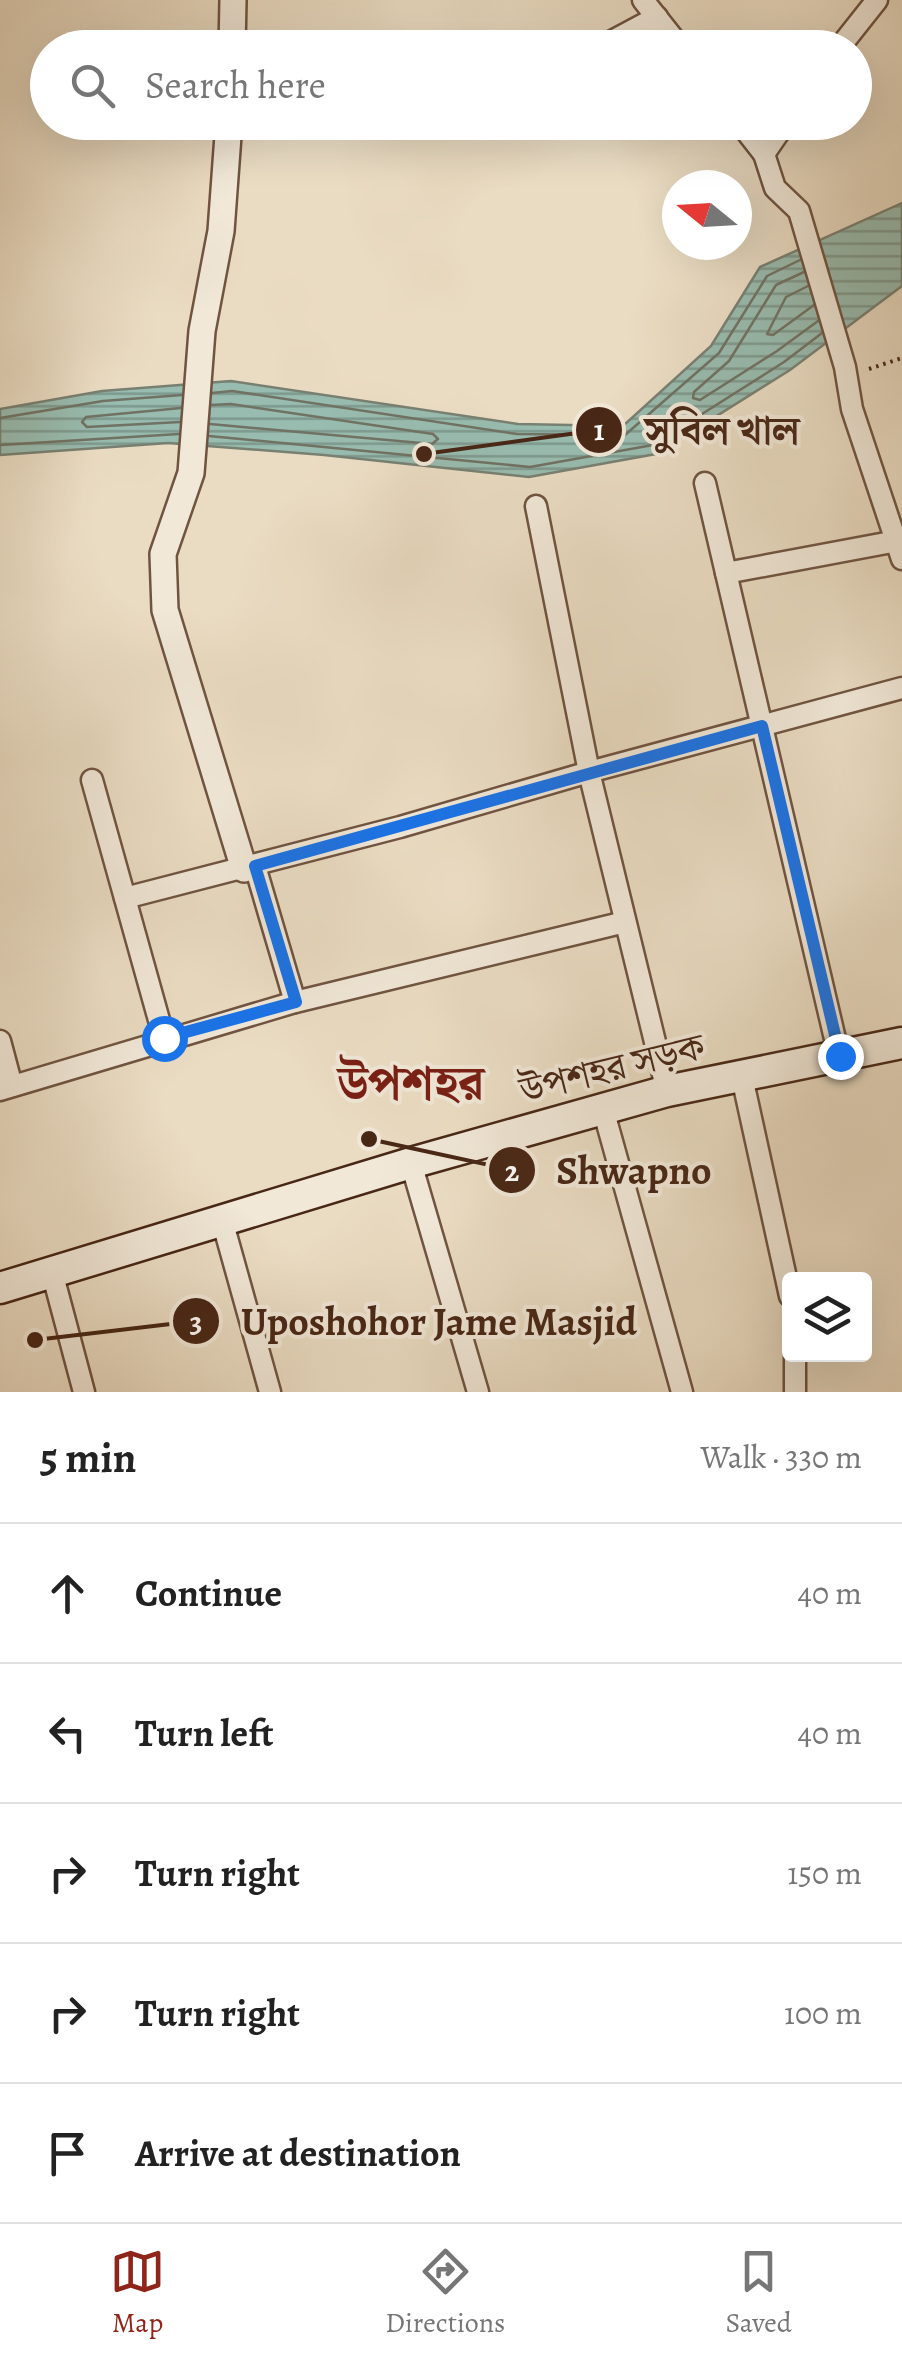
<!DOCTYPE html>
<meta charset="utf-8">
<style>
:root{--surface:#fff;--page:#f6f6f6;--text:#222;--muted:#767676;--line:#e0e0e0;--accent:#8f2418}
body{margin:0;font-family:Alegreya,"Noto Serif Bengali",serif;background:var(--page);color:var(--text)}
.controls{position:absolute;right:30px;bottom:30px;display:grid;overflow:hidden;border-radius:10px;box-shadow:0 10px 40px #0002}
.controls button{width:90px;height:90px;display:grid;place-items:center;padding:0;border:0;border-bottom:2px solid var(--line);background:var(--surface);color:var(--text);font:50px sans-serif}
.compass{position:absolute;left:662px;top:170px;width:90px;height:90px;border-radius:50%;background:var(--surface);box-shadow:0 10px 40px #0002;rotate:288deg}
.stop{position:absolute;width:30px;height:30px;margin:-22px;border:8px solid #1a73e8;border-radius:50%;background:#fff}
.stop.end{background:#1a73e8;border-color:#fff;box-shadow:0 2px 10px #0008}
.list{margin:0;padding:0;list-style:none}
h2{display:flex;justify-content:space-between;align-items:center;height:130px;margin:0;padding:0 40px;font-size:42px}
h2 small{font-size:32px;font-weight:400;color:var(--muted)}
.list li{display:grid;grid-template-columns:65px 1fr auto;gap:30px;align-items:center;box-sizing:border-box;height:140px;padding:0 40px;border-top:2px solid var(--line)}
.list b{display:block;font-size:38px;white-space:nowrap}
.list em{font-size:32px;font-style:normal;color:var(--muted)}
.icon{flex:none;width:55px;height:55px;fill:none;stroke:currentColor;stroke-width:2;stroke-linecap:round;stroke-linejoin:round}
.map{position:relative;flex:none;width:902px;height:1392px;overflow:hidden}
.search{position:absolute;background:var(--surface);box-shadow:0 10px 40px #0002;left:30px;right:30px;top:30px;height:110px;display:flex;align-items:center;gap:25px;box-sizing:border-box;padding:0 35px;border-radius:55px;color:var(--muted);font-size:38px}
.sheet{height:830px;background:var(--surface)}
nav{display:flex;justify-content:space-around;align-items:center;box-sizing:border-box;height:140px;border-top:2px solid var(--line);background:var(--surface);font-size:28px;color:var(--muted)}
nav a{display:grid;justify-items:center;gap:5px}
nav .on{color:var(--accent)}
.map>svg:first-child{display:block}
.water{fill:url(#water-rules);stroke:#788072;stroke-width:2.5}
.lines{fill:none;stroke-linecap:round;stroke-linejoin:round}
.shore{stroke:#707263;stroke-width:2.5}
.minor-casing{stroke:#705441;stroke-width:25}
.tertiary-casing{stroke:#705441;stroke-width:30}
.secondary-casing{stroke:#482716;stroke-width:35}
.path{stroke:#482716;stroke-width:4;stroke-dasharray:2.5 5;stroke-linecap:butt}
.minor{stroke:#f1e8d8;stroke-width:20}
.tertiary{stroke:#f1e8d8;stroke-width:25}
.secondary{stroke:#f1e8d8;stroke-width:30}
.route{stroke:#1a73e8;stroke-width:12}
.labels{text-anchor:middle;stroke-width:8;stroke-linejoin:round;paint-order:stroke}
.street-label{font-size:38px;fill:#482716;stroke:#f1e8d8}
.district-label{font-size:48px;font-weight:bold;fill:#7a1f14;stroke:#f1e8d8}
.leader{fill:none;stroke:#482716;stroke-width:4}
.callout-dot{fill:#482716;stroke:#f1e8d8;stroke-width:4}
.mark-label{font-size:30px;text-anchor:middle;font-weight:bold;fill:#fff}
.callout-label{font-size:40px;text-anchor:middle;font-weight:bold;fill:#482716;stroke:#f1e8d8;stroke-width:8;stroke-linejoin:round;paint-order:stroke}
</style>
<div class="map">
<svg width="902" height="1392" viewBox="0 0 902 1392">
<defs>
<pattern id="water-rules" width="6" height="5" patternUnits="userSpaceOnUse" patternTransform="scale(2.5)"><rect width="6" height="5" fill="#98bcb0"/><path d="M0 2.5h6" fill="none" stroke="#7e998e"/></pattern>
</defs>
<rect width="100%" height="100%" fill="#eadcc3"/>
<filter id="stains"><feTurbulence type="fractalNoise" baseFrequency=".002" numOctaves="4"/><feColorMatrix values="0 0 0 0 .2 0 0 0 0 .09 0 0 0 0 .02 0 0 0 .5 -.17"/></filter>
<radialGradient id="worn" r=".72"><stop offset=".6" stop-color="#630" stop-opacity="0"/><stop offset="1" stop-color="#630" stop-opacity=".3"/></radialGradient>
<!-- water -->
<polygon class="water" points="902,203 902,286 790,370 656,454 529,477 324,455 168,443 0,455 0,409 102,391 231,381 518,424 623,426 711,346 760,267"/>
<g class="lines">
<!-- shore -->
<g class="shore">
<polyline points="804,272 776,285 729,361 694,392 693,398 700,400 777,351 818,321"/>
<polyline points="808,286 786,297 767,334 773,335 814,305"/>
<polyline points="212,393 232,391 517,434 625,435 719,353 767,276 800,260"/>
<polyline points="0,418 103,401 182,395"/>
<polyline points="180,422 87,427 82,422 86,417 181,408"/>
<polyline points="210,424 432,444 438,439 433,434 231,404 211,405"/>
<polyline points="209,436 530,467 653,445 784,362 822,333"/>
<polyline points="0,445 179,434"/>
</g>
<!-- minor casing -->
<g class="minor-casing">
<g id="minor">
<polyline points="643,0 681,48"/>
<polyline points="599,48 657,17"/>
<polyline points="839,48 877,0"/>
<polyline points="739,122 764,154"/>
<polyline points="786,122 764,154 775,188 799,211 845,367 852,409 902,559"/>
<polyline points="705,483 839,1056"/>
<polyline points="536,506 589,772 667,1091"/>
<polyline points="726,573 902,540"/>
<polyline points="92,780 164,1038"/>
<polyline points="255,866 295,1002"/>
<polyline points="125,898 400,827 589,772 902,688"/>
<polyline points="0,1041 12,1086"/>
<polyline points="742,1077 790,1296"/>
<polyline points="0,1090 295,1002 625,922"/>
<polyline points="603,1109 682,1392"/>
<polyline points="411,1163 478,1392"/>
<polyline points="222,1220 270,1392"/>
<polyline points="52,1272 84,1392"/>
<polyline points="795,1354 795,1392"/>
</g>
</g>
<!-- tertiary casing -->
<g class="tertiary-casing">
<g id="tertiary">
<polyline points="232,48 233,0"/>
<polyline points="229,122 221,231 202,331 191,473 163,554 165,610 244,869"/>
</g>
</g>
<!-- secondary casing -->
<g class="secondary-casing">
<polyline id="secondary" points="0,1288 411,1163 667,1091 902,1043"/>
</g>
<!-- path -->
<polyline class="path" points="869,369 902,358"/>
<!-- minor -->
<use href="#minor" class="minor"/>
<!-- tertiary -->
<use href="#tertiary" class="tertiary"/>
<!-- secondary -->
<use href="#secondary" class="secondary"/>
</g>
<g class="lines">
<!-- route -->
<polyline class="route" points="164,1038 296,1002 255,866 762,726 840,1056"/>
</g>
<g class="labels">
<!-- street labels -->
<g class="street-label">
<text transform="translate(612 1068) rotate(-14)" y="13">উপশহর সড়ক</text>
</g>
<!-- district labels -->
<g class="district-label">
<text x="411" y="1099">উপশহর</text>
</g>
</g>
<!-- callouts -->
<path class="leader" d="M424 454L599 430M369 1139L512 1170M35 1340L196 1321"/>
<g class="callout-dot">
<circle cx="424" cy="454" r="10"/>
<circle cx="369" cy="1139" r="10"/>
<circle cx="35" cy="1340" r="10"/>
<circle cx="599" cy="430" r="25"/>
<circle cx="512" cy="1170" r="25"/>
<circle cx="196" cy="1321" r="25"/>
</g>
<g class="mark-label">
<text x="599" y="440">1</text>
<text x="512" y="1181">2</text>
<text x="196" y="1332">3</text>
</g>
<g class="callout-label">
<text x="722" y="444">সুবিল খাল</text>
<text x="634" y="1184">Shwapno</text>
<text x="439" y="1335">Uposhohor Jame Masjid</text>
</g>
<rect width="100%" height="100%" filter="url(#stains)"/>
<rect width="100%" height="100%" fill="url(#worn)"/>
</svg>
<div class="controls">
<button><svg class="icon" aria-label="layers" viewBox="0 0 24 24"><path d="M12 4l9 5-9 5-9-5zM3 14l9 5 9-5"/></svg></button>
</div>
<svg class="compass" viewBox="-18 -18 36 36"><path d="M0-13l5 13h-10z" fill="#e53935"/><path d="M0 13l5-13h-10z" fill="#767676"/></svg>
<div class="stop" style="left:164px;top:1038px"></div>
<div class="stop end" style="left:840px;top:1056px"></div>
<div class="search"><svg class="icon" aria-label="search" viewBox="0 0 24 24"><circle cx="10" cy="10" r="6"/><path d="M15 15l6 6"/></svg>Search here</div>
</div>
<section class="sheet">
<h2>5 min<small>Walk · 330 m</small></h2>
<ul class="list">
<li><svg class="icon" aria-label="ahead" viewBox="0 0 24 24"><path d="M12 20V5M6 11l6-6 6 6"/></svg><div><b>Continue</b></div><em>40 m</em></li>
<li><svg class="icon" aria-label="left" viewBox="0 0 24 24"><path d="M17 20v-9H6M10 6l-5 5 5 5"/></svg><div><b>Turn left</b></div><em>40 m</em></li>
<li><svg class="icon" aria-label="right" viewBox="0 0 24 24"><path d="M7 20v-9h11M14 6l5 5-5 5"/></svg><div><b>Turn right</b></div><em>150 m</em></li>
<li><svg class="icon" aria-label="right" viewBox="0 0 24 24"><path d="M7 20v-9h11M14 6l5 5-5 5"/></svg><div><b>Turn right</b></div><em>100 m</em></li>
<li><svg class="icon" aria-label="arrive" viewBox="0 0 24 24"><path d="M6 21V4h12l-3 4 3 4H6"/></svg><div><b>Arrive at destination</b></div></li>
</ul>
</section>
<nav>
<a class="on"><svg class="icon" aria-label="map" viewBox="0 0 24 24"><path d="M3 6l6-2 6 2 6-2v14l-6 2-6-2-6 2zM9 4v14M15 6v14"/></svg>Map</a>
<a><svg class="icon" aria-label="directions" viewBox="0 0 24 24"><path d="M12 3l9 9-9 9-9-9zM9 14v-3h6M13 9l2 2-2 2"/></svg>Directions</a>
<a><svg class="icon" aria-label="saved" viewBox="0 0 24 24"><path d="M7 4h10v16l-5-4-5 4z"/></svg>Saved</a>
</nav>
